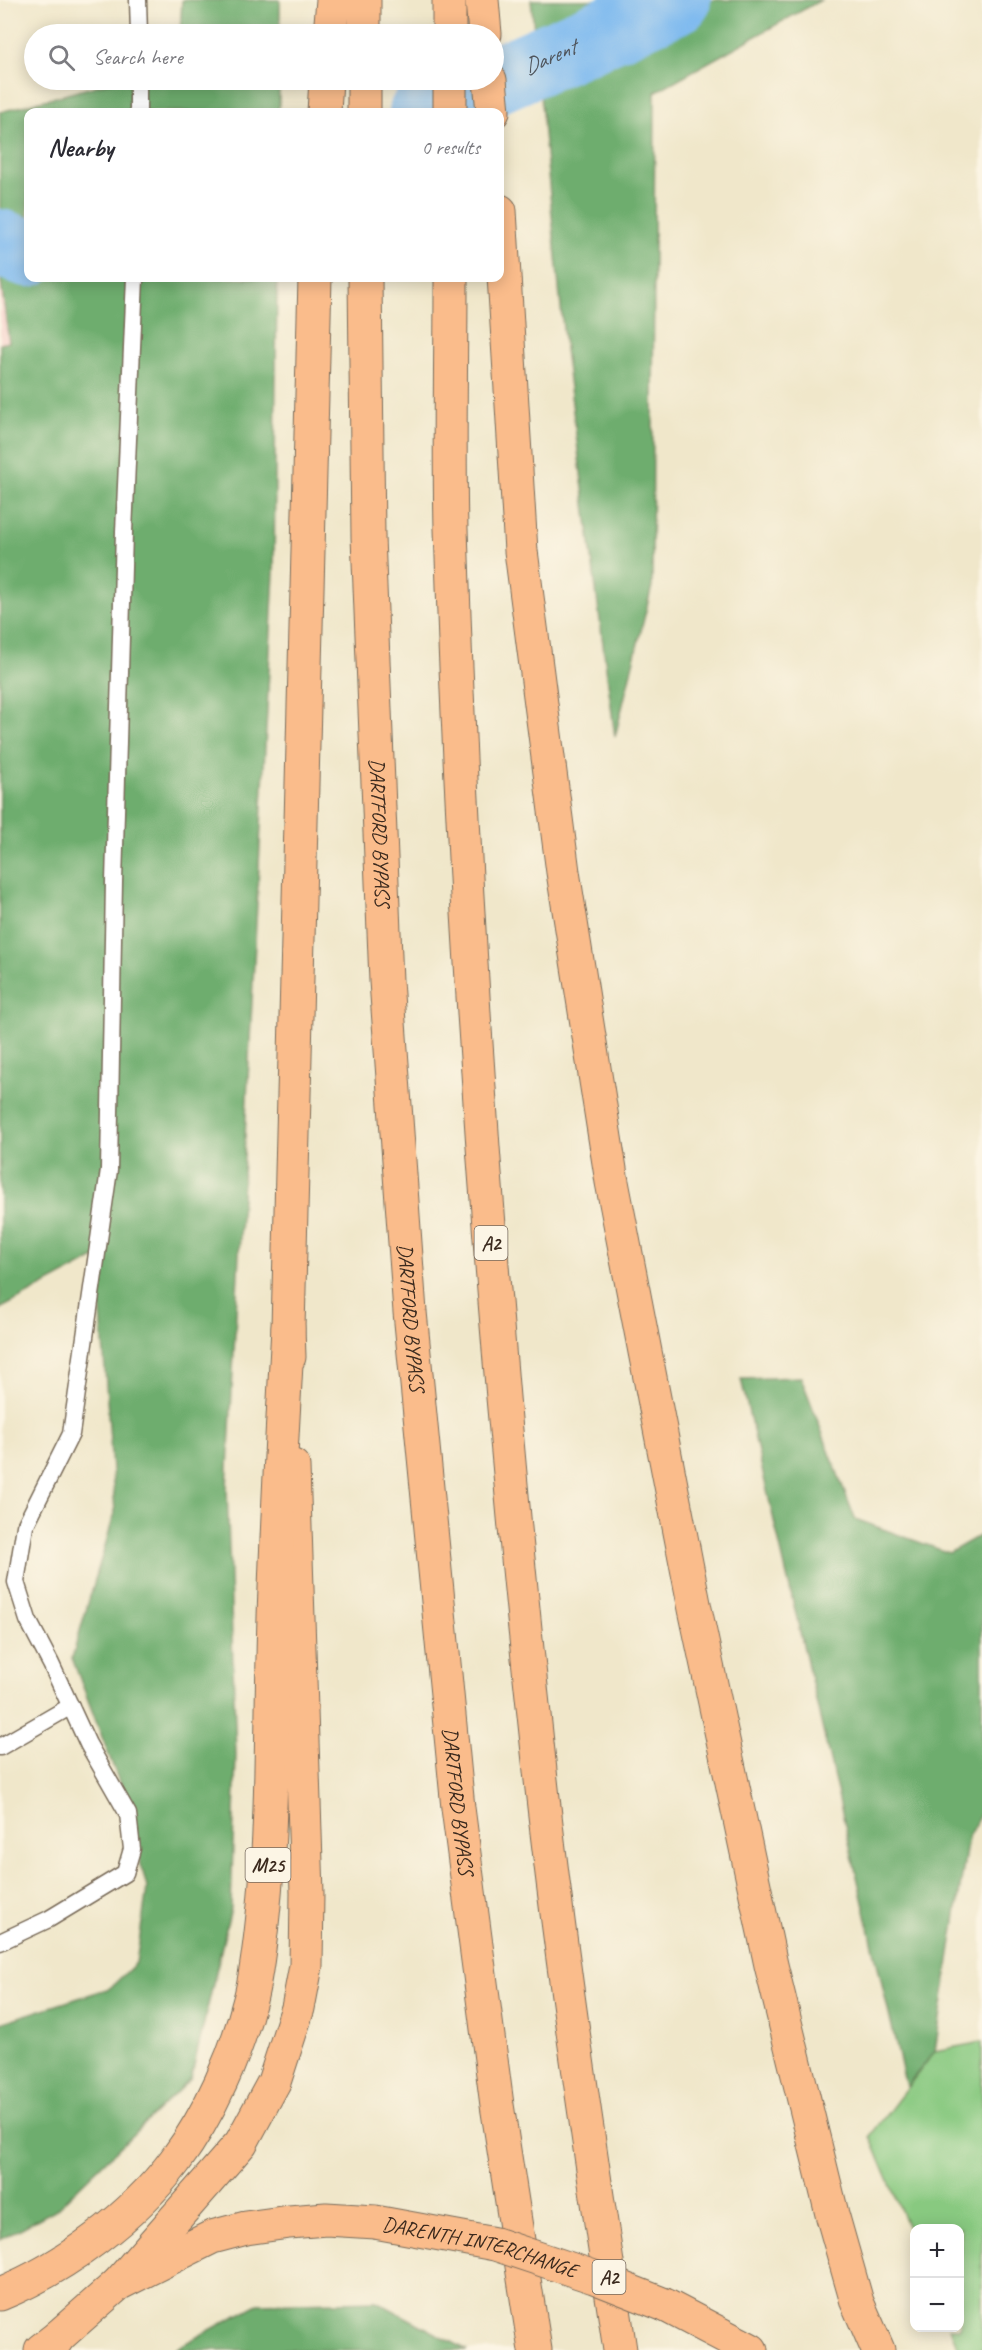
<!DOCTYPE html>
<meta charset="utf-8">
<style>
:root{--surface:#fff;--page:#f7f7f7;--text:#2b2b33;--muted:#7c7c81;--line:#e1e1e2}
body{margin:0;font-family:Caveat,sans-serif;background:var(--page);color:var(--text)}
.controls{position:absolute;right:18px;bottom:18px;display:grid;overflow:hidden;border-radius:12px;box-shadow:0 3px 15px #0003}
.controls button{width:54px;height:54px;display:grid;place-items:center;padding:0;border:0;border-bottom:2px solid var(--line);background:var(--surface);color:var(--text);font:30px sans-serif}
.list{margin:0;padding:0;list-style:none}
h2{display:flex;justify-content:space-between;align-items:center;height:78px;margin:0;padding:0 24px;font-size:26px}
h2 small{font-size:20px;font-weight:400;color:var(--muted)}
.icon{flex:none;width:33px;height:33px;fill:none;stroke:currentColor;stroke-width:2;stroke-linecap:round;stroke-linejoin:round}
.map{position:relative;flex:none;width:982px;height:2350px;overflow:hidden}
.search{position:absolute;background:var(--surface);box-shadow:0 3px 15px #0003;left:24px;top:24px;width:480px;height:66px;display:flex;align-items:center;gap:15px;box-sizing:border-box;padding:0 21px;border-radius:33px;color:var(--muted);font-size:22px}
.panel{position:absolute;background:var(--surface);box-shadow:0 3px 15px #0003;left:24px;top:108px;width:480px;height:174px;border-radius:12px}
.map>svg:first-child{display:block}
.built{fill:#f7d0cb}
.green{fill:#88c980;stroke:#627a4f;stroke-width:1.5}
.forest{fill:#6ead6e;stroke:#546c46;stroke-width:1.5}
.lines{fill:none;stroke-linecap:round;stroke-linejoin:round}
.river{stroke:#7db9ef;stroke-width:68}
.service-casing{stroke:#7a6c5a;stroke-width:19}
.trunk-casing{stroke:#7a6c5a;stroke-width:35}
.motorway-casing{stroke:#7a6c5a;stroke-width:35}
.service{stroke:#fff;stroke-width:16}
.trunk{stroke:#fabc8b;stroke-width:33}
.motorway{stroke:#fabc8b;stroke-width:33}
.trunk-bridge-casing{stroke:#7a6c5a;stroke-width:35;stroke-linecap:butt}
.trunk-bridge{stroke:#fabc8b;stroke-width:33}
.labels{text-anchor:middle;stroke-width:5;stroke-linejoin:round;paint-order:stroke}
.shield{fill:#fcf5e5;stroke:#75675a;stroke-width:1.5}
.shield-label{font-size:20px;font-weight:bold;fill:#3b2a1e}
.street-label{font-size:21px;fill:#3b2a1e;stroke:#fcf5e5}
.water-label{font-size:22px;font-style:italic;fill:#4f555d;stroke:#fcf5e5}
</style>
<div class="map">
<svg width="982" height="2350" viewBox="0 0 982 2350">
<rect width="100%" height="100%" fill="#fcf5e5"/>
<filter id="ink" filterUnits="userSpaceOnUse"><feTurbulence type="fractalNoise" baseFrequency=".0167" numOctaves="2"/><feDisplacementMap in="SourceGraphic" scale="12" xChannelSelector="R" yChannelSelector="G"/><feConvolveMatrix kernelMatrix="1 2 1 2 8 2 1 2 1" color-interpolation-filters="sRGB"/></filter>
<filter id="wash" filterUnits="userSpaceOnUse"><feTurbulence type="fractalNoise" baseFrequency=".008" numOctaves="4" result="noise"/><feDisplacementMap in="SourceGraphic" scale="24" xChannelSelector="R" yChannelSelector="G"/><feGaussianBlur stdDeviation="1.35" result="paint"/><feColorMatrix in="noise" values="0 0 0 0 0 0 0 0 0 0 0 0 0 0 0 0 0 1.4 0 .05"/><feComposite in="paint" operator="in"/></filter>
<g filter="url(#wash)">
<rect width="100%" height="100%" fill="#f0e7ca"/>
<!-- built -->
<polygon class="built" points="0,261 19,398 0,401"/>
<!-- green -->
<polygon class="green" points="982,2042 982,2350 959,2350 950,2328 960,2328 960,2228 914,2228 914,2242 870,2136 935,2051"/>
<!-- forest -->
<g class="forest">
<polygon points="182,0 280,0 280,34 180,34"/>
<polygon points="531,0 821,0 655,92 652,586 615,737 565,349"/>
<polygon points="118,80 279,80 279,112 28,112 28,278 277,278 274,573 227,1488 236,1755 231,1908 191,2078 55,2210 0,2240 0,2023 110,1988 136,1963 147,1888 121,1787 72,1658 115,1512 97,1257 0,1309 0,344 9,342 0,274 0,112"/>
<polygon points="801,1377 855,1519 949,1553 982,1534 982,1811 968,1837 935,2051 906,2087 741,1379"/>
<polygon points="376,2301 467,2350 173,2350 258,2304"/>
</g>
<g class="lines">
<!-- river -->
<g class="river">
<path id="s1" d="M423,112l254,-112"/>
<polyline points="0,243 28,253"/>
</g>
</g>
</g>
<g filter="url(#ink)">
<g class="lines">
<!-- service casing -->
<g class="service-casing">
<g id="service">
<polyline points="138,0 139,34"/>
<polyline points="138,112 138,80"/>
<polyline points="0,1747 71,1706"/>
<polyline points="0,1942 49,1919 125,1873 132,1849 128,1814 88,1744 51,1664 28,1620 16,1582 25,1526 71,1434 109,1170 114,882 124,532 135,278"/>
</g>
</g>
<!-- trunk casing -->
<g class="trunk-casing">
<g id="trunk">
<polyline points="449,0 449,34"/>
<polyline points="482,0 485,34"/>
<polyline points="330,34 333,0"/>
<polyline points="364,34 364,0"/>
<polyline points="450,80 450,112"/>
<polyline points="490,80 493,112"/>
<polyline points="324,112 326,80"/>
<polyline points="364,112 364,80"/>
<polyline points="500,211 521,551 563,872 612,1182 695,1609 771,1965 832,2214 857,2302 878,2350"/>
<path id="s2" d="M365,278l3,259 18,444 24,331 48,496 39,297 38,245"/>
<path d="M451,278c0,83 -2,167 0,251 13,417 44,836 90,1251 21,191 51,381 79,570"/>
<polyline points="289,1357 288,1328 315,278"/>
<polyline points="118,2284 241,2143 274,2082 298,2008 306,1966 307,1893 293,1466"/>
<polyline points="665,2305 751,2350"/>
<polyline points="50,2350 59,2336 118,2284 212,2237 246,2228 289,2222 326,2219 375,2222"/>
</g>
</g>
<!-- motorway casing -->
<g class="motorway-casing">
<g id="motorway">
<path d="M0,2294c64,-26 133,-77 175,-133 35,-47 62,-108 76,-165 7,-30 10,-61 13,-91 8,-82 7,-165 9,-248 2,-110 9,-219 15,-329"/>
<polyline points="41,2350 59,2336"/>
</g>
</g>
<!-- service -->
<use href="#service" class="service"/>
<!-- trunk -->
<use href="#trunk" class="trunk"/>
<!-- motorway -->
<use href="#motorway" class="motorway"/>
<!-- trunk-bridge casing -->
<g class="trunk-bridge-casing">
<g id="trunk-bridge">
<path id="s3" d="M375,2222l120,22 99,33 71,28"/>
</g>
</g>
<!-- trunk-bridge -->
<use href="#trunk-bridge" class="trunk-bridge"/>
</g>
</g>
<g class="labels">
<!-- shield labels -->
<g class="shield">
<rect x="474.5" y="1226" width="33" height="34" rx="4.5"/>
<rect x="245.5" y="1848" width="45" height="34" rx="4.5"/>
<rect x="592.5" y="2260" width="33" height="34" rx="4.5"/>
</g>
<g class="shield-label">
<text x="491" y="1250">A2</text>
<text x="268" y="1872">M25</text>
<text x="609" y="2284">A2</text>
</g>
<!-- street labels -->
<g class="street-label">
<text dy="7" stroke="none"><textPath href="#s2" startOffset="555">DARTFORD BYPASS</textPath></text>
<text dy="7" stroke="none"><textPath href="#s2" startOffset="1041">DARTFORD BYPASS</textPath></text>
<text dy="7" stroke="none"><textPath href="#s2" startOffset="1527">DARTFORD BYPASS</textPath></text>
<text dy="7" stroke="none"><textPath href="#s3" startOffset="108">DARENTH INTERCHANGE</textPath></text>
</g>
<!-- water labels -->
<g class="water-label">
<text dy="8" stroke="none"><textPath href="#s1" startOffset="138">Darent</textPath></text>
</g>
</g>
</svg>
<div class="controls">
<button>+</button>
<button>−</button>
</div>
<div class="search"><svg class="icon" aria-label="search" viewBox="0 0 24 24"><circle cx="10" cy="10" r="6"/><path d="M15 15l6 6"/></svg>Search here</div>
<section class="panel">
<h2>Nearby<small>0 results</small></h2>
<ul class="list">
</ul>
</section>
</div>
